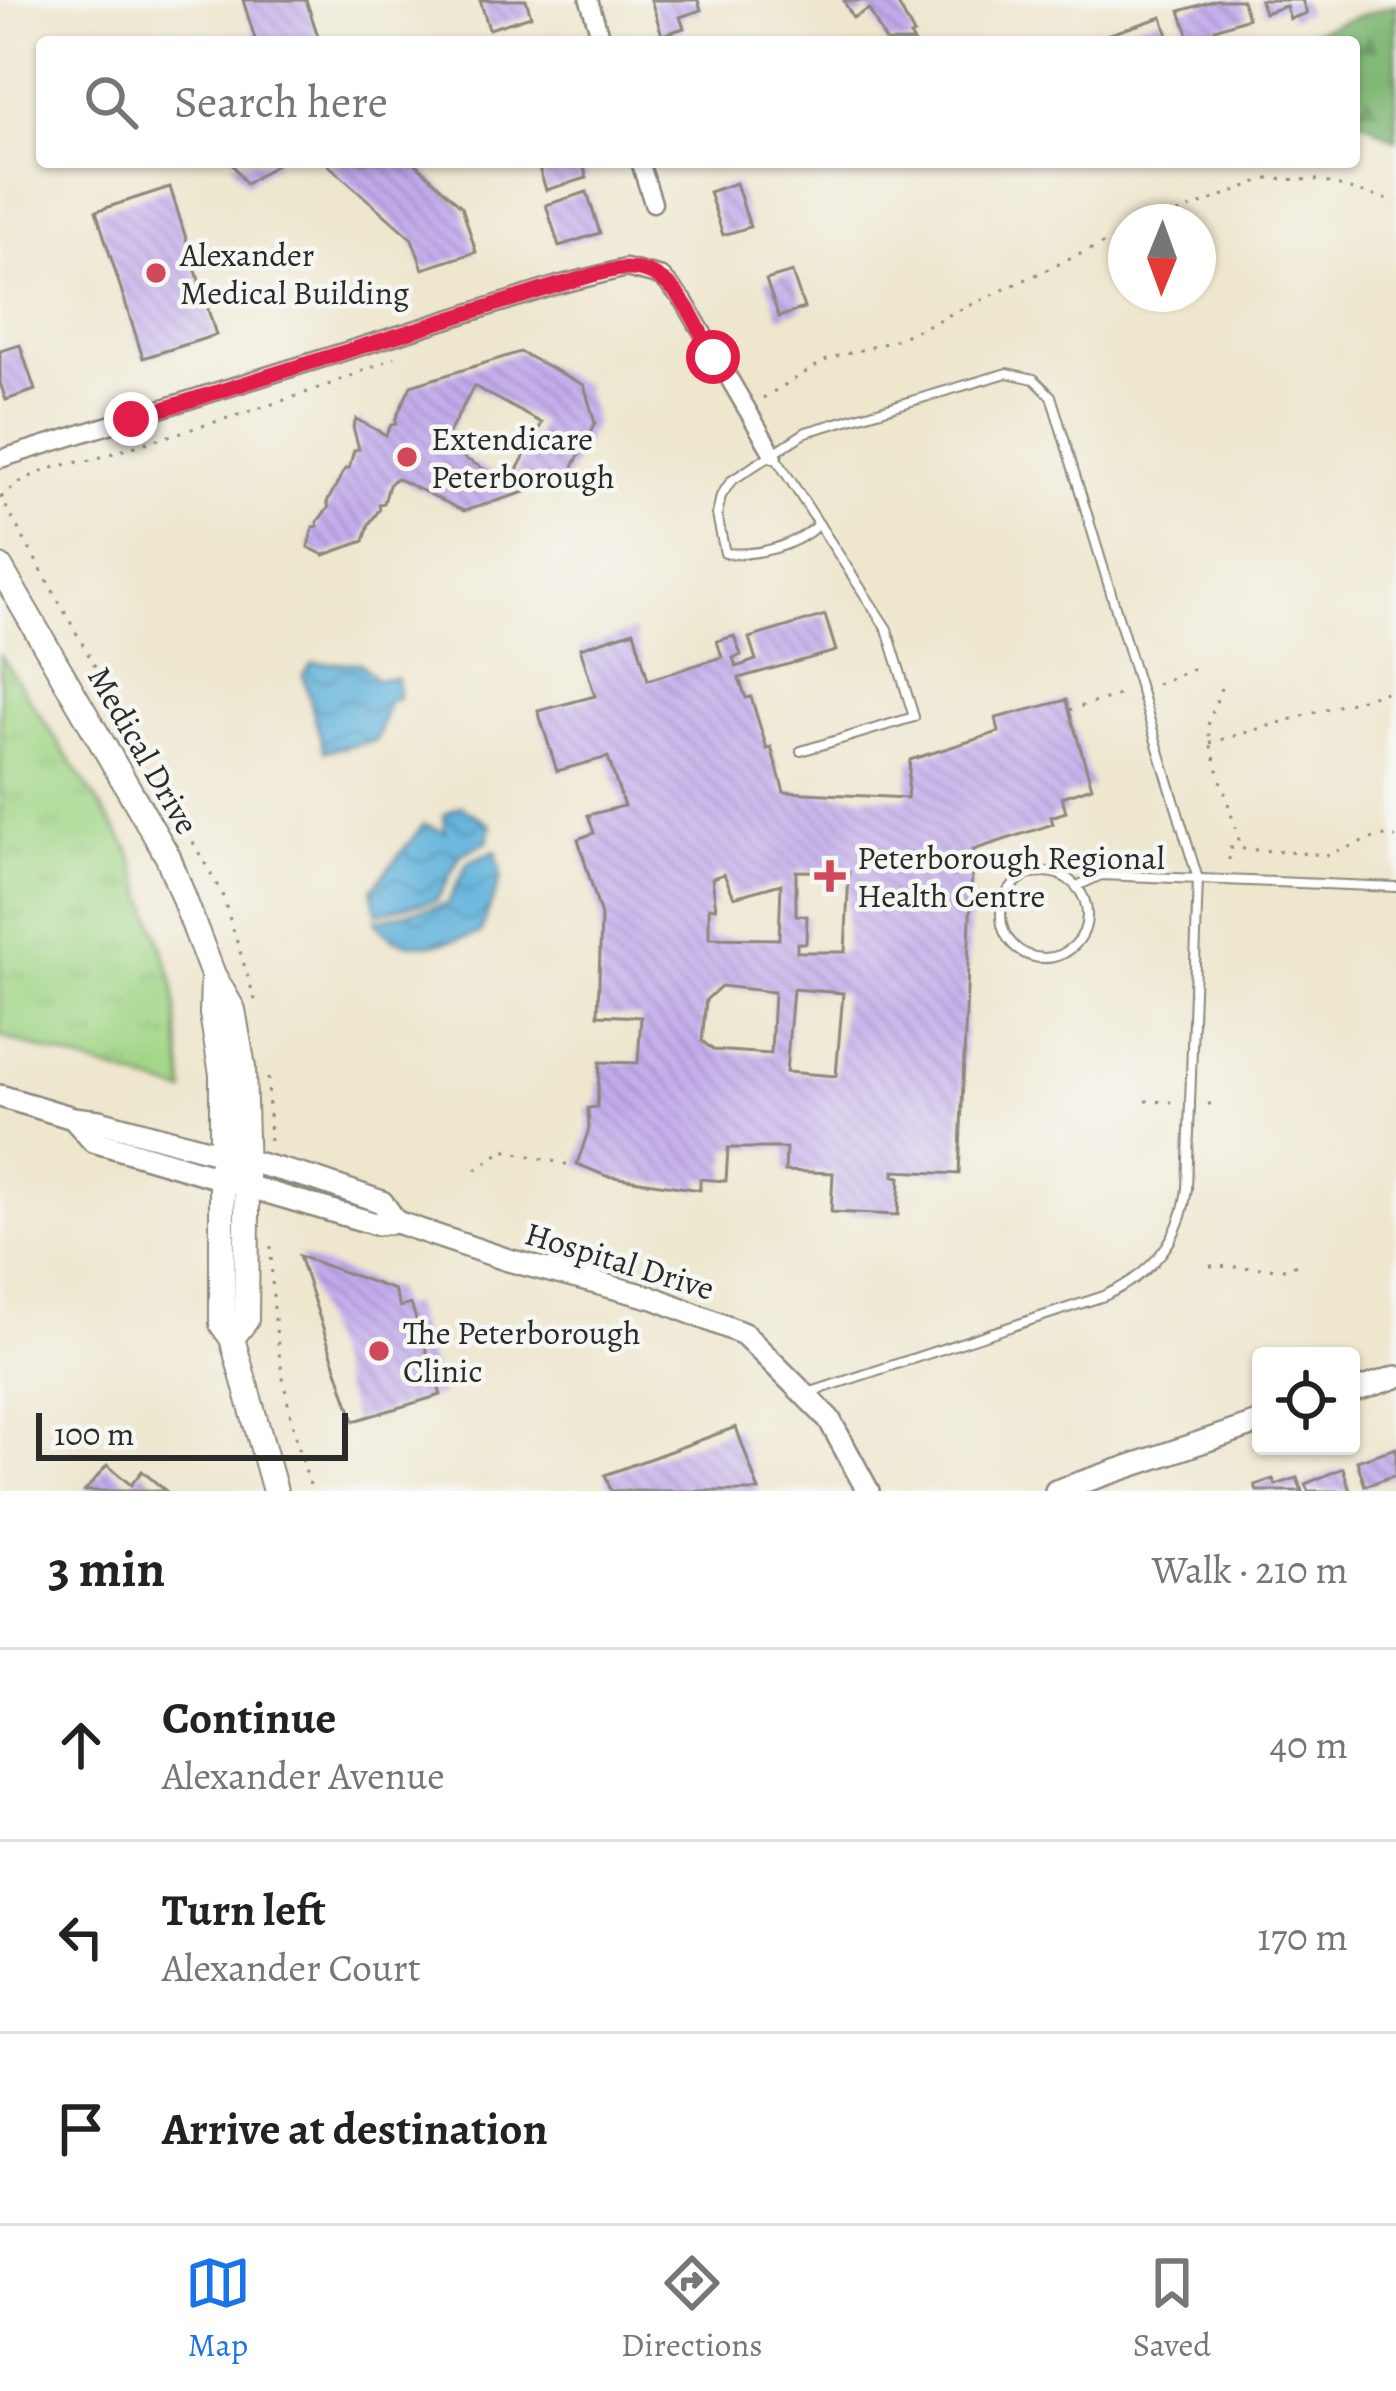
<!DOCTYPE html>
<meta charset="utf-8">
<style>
:root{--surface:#fff;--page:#f2f2f2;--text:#222;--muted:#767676;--line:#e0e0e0;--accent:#1a73e8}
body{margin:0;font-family:Alegreya,serif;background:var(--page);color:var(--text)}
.controls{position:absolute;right:36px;bottom:36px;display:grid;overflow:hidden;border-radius:12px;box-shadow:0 3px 9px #0004}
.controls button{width:108px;height:108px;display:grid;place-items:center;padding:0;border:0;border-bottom:3px solid var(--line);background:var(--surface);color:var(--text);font:60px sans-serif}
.compass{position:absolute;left:1108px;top:204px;width:108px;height:108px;border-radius:50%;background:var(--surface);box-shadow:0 3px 9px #0004;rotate:181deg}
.scale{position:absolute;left:36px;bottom:30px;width:312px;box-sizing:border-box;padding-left:12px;border:6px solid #2b2b2b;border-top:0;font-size:33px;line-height:42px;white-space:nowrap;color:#2b2b2b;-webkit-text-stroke:9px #f6f6f2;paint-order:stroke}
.stop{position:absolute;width:36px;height:36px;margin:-27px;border:9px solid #e11d48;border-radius:50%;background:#fff}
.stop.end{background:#e11d48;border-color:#fff;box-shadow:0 3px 12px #0008}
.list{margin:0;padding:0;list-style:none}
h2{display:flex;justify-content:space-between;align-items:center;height:156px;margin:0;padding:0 48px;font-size:51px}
h2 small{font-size:39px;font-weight:400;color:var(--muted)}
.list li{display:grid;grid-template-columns:78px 1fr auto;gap:36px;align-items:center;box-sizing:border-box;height:192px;padding:0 48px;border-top:3px solid var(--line)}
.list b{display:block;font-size:45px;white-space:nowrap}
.list p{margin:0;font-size:39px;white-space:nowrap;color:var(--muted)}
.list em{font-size:39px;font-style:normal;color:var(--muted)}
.icon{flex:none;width:66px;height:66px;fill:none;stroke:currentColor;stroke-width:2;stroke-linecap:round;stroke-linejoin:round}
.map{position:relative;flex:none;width:1396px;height:1491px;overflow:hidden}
.search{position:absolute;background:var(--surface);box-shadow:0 3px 9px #0004;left:36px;right:36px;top:36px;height:132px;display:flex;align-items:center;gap:30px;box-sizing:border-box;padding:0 42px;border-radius:12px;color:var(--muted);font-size:45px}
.sheet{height:732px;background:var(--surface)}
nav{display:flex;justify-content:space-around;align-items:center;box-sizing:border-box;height:168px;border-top:3px solid var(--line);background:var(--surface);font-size:33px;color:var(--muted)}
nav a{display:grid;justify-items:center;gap:6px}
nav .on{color:var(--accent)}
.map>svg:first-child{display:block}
.grass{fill:url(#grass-tufts);stroke:#668059;stroke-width:3}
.forest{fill:url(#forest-firs);stroke:#567150;stroke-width:3}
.water{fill:url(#water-waves);stroke:#466e84;stroke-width:3}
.building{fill:url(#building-back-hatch);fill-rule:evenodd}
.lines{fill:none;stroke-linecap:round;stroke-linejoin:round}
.service-casing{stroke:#8c887c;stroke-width:12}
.minor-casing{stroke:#8c887c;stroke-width:21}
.tertiary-casing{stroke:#8c887c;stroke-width:26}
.secondary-casing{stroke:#8c887c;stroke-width:28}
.path{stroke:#8c887c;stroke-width:3;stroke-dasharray:3 9;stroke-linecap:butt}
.service{stroke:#fff;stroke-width:8}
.minor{stroke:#fff;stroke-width:16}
.tertiary{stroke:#fff;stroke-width:21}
.secondary{stroke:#fff;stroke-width:24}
.route{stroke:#e11d48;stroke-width:15}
.poi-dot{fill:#d1495b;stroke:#f6f6f2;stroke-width:4.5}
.labels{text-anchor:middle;stroke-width:9;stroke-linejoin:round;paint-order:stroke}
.poi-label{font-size:33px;fill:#2b2b2b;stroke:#f6f6f2;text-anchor:start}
.street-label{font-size:33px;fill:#2b2b2b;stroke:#f6f6f2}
</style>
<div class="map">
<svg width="1396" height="1491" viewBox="0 0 1396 1491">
<defs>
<pattern id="grass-tufts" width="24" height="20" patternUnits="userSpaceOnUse" patternTransform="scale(3)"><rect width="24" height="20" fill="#a1d687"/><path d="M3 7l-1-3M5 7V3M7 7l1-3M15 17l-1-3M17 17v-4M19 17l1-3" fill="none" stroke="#8bb875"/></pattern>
<pattern id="forest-firs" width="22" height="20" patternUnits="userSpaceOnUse" patternTransform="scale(3)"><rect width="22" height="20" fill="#80b774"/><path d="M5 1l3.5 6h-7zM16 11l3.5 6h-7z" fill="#69955f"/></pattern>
<pattern id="water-waves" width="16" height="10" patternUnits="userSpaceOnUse" patternTransform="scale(3)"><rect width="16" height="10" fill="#61b2dc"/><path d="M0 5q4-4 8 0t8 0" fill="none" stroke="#5091b3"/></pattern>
<pattern id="building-back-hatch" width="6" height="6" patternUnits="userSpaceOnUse" patternTransform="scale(3)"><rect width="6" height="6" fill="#c2aaed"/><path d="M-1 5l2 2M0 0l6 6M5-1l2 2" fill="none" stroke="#9e8bc0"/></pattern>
</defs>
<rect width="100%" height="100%" fill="#f6f6f2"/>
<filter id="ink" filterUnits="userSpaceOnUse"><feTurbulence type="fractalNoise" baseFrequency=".00833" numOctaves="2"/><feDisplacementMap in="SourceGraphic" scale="24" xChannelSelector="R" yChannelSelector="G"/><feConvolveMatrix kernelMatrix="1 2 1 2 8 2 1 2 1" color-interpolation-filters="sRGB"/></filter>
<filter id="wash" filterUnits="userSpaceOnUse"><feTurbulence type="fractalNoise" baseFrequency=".004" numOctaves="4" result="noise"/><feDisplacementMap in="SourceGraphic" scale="48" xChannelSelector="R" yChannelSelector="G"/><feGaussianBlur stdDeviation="2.7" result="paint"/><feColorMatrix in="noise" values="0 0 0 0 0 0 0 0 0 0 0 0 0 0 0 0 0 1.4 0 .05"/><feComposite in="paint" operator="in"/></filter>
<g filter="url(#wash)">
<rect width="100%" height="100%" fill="#eee6cd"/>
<!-- grass -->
<polygon class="grass" points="0,655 129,849 173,979 185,1093 0,1037"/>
<!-- forest -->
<polygon class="forest" points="1396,4 1396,140 1354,116 1354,42 1282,42"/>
<!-- water -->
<g class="water">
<polygon points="312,663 360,663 376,679 397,678 398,698 389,701 376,741 324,751 303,674"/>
<polygon points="461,806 491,825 487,842 461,854 437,900 377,913 372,889 424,824 445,832 443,815"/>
<path d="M496,851l5,26 -21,57c-35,8 -81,25 -105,-14l72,-16 21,-42z"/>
</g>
<g id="blocks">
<!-- building -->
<g class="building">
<polygon points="243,0 306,0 320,42 256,42"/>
<polygon points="480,0 526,0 531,16 489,29"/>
<polygon points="651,0 698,0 701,10 680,17 684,28 662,35"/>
<polygon points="896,0 914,34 910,36 914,42 886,42 869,9 853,18 844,1"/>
<polygon points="1216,0 1242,0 1248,18 1215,29 1219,42 1199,42 1197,35 1189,37 1180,11"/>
<polygon points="1260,0 1302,0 1307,13 1290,19 1286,6 1264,13"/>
<polygon points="1162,17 1170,42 1106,42 1104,36"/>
<polygon points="231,162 280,162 246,184"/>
<polygon points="325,162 414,162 462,207 476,252 423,269 412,239"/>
<polygon points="537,162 582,162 587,178 546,190"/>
<polygon points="736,183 750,227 723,235 709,192"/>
<polygon points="170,187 216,335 143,358 96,211"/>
<polygon points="587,192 600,233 559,246 546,205"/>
<polygon points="792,272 804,308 779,317 766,280"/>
<polygon points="20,345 35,390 6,400 0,383 0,351"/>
<path d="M520,352l64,33 11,38 -28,56 -103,32 -68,-33 -7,7 -5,18 -5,1 1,5 -11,15 -5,17 -40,14 -16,-8 5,-20 5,-1 -1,-4 12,-15 -2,-5 18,-33 4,-1 5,-18 5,-1 -6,-22 3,-8 30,16 5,-10 5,-1 -1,-4 16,-34zM474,386l68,37 -32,60 -68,-37z"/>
<path d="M825,615l11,36 -97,27 7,20 5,-1 16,52 4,-2 13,45 123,6 3,-38 89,-28 -3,-14 70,-18 26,87 -30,10 4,15 -15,5 2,7 -80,26 -14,324 -65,-3v5l6,1 -2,38 -67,-3 2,-39 -48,-2 1,-23h-58l-2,33 -26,-2v11l-94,-14 -29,-12 12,-35 -1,-21 9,-1 3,-45 38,1 3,-46 -43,-2 3,-99 -23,-77 16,-6 -6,-18 36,-9 -16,-49 -51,14 -19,-60 57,-15 -15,-48 54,-17 14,49 74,-23 -5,-16 17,-5 7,19 -8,3 3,9 20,-7 -7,-22zM796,871l53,1 -4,80h-48v-9h9l1,-27 -11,-1zM724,874l10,23 47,-13 -2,55 -70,-1v-31l7,1 -4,-30zM721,986l53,6 -3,62 -58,-4 -11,-9 4,-41zM793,989l50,4 -7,83 -50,-4z"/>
<polygon points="299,1256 394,1290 400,1307 411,1304 441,1395 354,1421"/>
<polygon points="736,1427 759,1491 611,1491 605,1475"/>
<polygon points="1396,1448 1396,1475 1365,1486 1357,1461"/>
<polygon points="107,1465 131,1485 142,1471 166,1491 85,1491"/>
<polygon points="1343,1468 1350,1491 1308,1491 1305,1484"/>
<polygon points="1297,1478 1302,1491 1257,1491 1255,1485 1273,1479 1276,1485"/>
</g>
</g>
</g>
<g filter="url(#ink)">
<use href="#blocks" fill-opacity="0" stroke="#8c887c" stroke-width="3"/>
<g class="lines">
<!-- service casing -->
<g class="service-casing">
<g id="service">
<polyline points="774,455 887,629 914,717 801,751"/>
<circle cx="1044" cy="915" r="43"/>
<polyline points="1077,886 1101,875 1396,887"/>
<path d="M808,1393l296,-97c47,-21 77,-55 83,-108l11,-309 -147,-483 -17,-17 -27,-6 -201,59 -75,49 -10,15 -4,19 8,38c33,3 69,-6 94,-29"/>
</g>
</g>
<!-- minor casing -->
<g class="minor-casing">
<g id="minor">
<polyline points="589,0 602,42"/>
<polyline points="640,162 653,203"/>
<polyline points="0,459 558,285 626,268 662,277 684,301 773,454"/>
</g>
</g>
<!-- tertiary casing -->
<g class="tertiary-casing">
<g id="tertiary">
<polyline points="0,1096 73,1118 99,1121 315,1179 382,1202 396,1222"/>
<polyline points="73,1118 93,1141 376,1224 396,1222 508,1260 654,1298 744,1334 829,1419 868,1491"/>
<polyline points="1351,1392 1396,1377"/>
<polyline points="1056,1491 1261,1422"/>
</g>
</g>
<!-- secondary casing -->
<g class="secondary-casing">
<g id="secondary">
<polyline points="0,567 168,857 213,975 233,1010 243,1067 247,1213 246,1320 232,1338"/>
<polyline points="213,977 212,1014 222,1074 222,1324 232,1338 275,1491"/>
</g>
</g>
<!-- path -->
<g class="path">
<polyline points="1155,222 1265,179 1318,180 1396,202"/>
<polyline points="763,398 828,359 893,341 1126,233"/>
<polyline points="0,496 222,894 256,1003"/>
<path d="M1,498c21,-24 59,-34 91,-38 102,-34 206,-58 303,-103"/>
<polyline points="1157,684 1201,666"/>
<polyline points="1221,688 1208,725 1210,743 1241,847"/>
<polyline points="1069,710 1125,693"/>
<polyline points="1210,743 1396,689"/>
<polyline points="1229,860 1230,848 1326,855 1380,836 1396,837"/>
<polyline points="268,1078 270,1146"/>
<polyline points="1146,1101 1172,1102"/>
<polyline points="1208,1104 1219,1104"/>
<polyline points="476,1170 503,1150 570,1165"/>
<path d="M271,1246c1,84 14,165 41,245"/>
<polyline points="1210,1266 1287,1269 1296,1264"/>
</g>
<!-- service -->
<use href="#service" class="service"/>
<!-- minor -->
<use href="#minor" class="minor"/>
<!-- tertiary -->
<use href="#tertiary" class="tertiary"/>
<!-- secondary -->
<use href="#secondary" class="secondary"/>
</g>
</g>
<g class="lines" filter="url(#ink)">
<!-- route -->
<path class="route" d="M131,419l427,-134c21,-5 45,-15 66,-16 51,-3 70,51 89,88"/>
</g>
<!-- markers -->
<g class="poi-dot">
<circle cx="156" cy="273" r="12"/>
<circle cx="407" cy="457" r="12"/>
<path d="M824 858h12v12h12v12h-12v12h-12v-12h-12v-12h12z"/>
<circle cx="379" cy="1351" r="12"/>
</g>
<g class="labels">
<!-- poi labels -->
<g class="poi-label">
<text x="180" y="266">Alexander<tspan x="180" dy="38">Medical Building</tspan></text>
<text x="431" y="450">Extendicare<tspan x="431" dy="38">Peterborough</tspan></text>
<text x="857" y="869">Peterborough Regional<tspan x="857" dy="38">Health Centre</tspan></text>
<text x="403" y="1344">The Peterborough<tspan x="403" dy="38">Clinic</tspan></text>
</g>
<!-- street labels -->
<g class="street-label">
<text transform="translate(144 750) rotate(60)" y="12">Medical Drive</text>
<text transform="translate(620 1260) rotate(17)" y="12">Hospital Drive</text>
</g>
</g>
</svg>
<div class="controls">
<button><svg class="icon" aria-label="locate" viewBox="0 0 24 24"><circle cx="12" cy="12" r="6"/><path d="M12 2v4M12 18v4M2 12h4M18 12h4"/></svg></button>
</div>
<svg class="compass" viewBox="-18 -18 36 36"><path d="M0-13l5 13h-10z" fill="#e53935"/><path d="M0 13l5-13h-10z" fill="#767676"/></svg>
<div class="scale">100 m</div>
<div class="stop" style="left:713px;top:357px"></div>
<div class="stop end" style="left:131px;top:419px"></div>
<div class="search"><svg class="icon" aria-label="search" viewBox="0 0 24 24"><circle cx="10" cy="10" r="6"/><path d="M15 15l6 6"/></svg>Search here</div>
</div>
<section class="sheet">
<h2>3 min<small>Walk · 210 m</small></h2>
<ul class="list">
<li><svg class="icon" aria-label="ahead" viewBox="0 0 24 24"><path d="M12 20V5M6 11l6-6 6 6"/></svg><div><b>Continue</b><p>Alexander Avenue</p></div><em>40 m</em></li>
<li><svg class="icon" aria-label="left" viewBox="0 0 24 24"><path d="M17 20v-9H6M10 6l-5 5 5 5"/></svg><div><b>Turn left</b><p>Alexander Court</p></div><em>170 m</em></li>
<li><svg class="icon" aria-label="arrive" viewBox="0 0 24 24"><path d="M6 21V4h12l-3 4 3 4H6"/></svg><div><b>Arrive at destination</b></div></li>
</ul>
</section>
<nav>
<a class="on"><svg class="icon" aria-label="map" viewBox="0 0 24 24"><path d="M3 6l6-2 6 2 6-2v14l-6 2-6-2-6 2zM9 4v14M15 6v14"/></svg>Map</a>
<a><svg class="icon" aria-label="directions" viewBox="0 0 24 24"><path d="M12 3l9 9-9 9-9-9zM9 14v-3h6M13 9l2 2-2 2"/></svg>Directions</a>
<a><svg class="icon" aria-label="saved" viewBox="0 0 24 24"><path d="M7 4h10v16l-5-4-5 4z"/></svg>Saved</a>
</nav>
